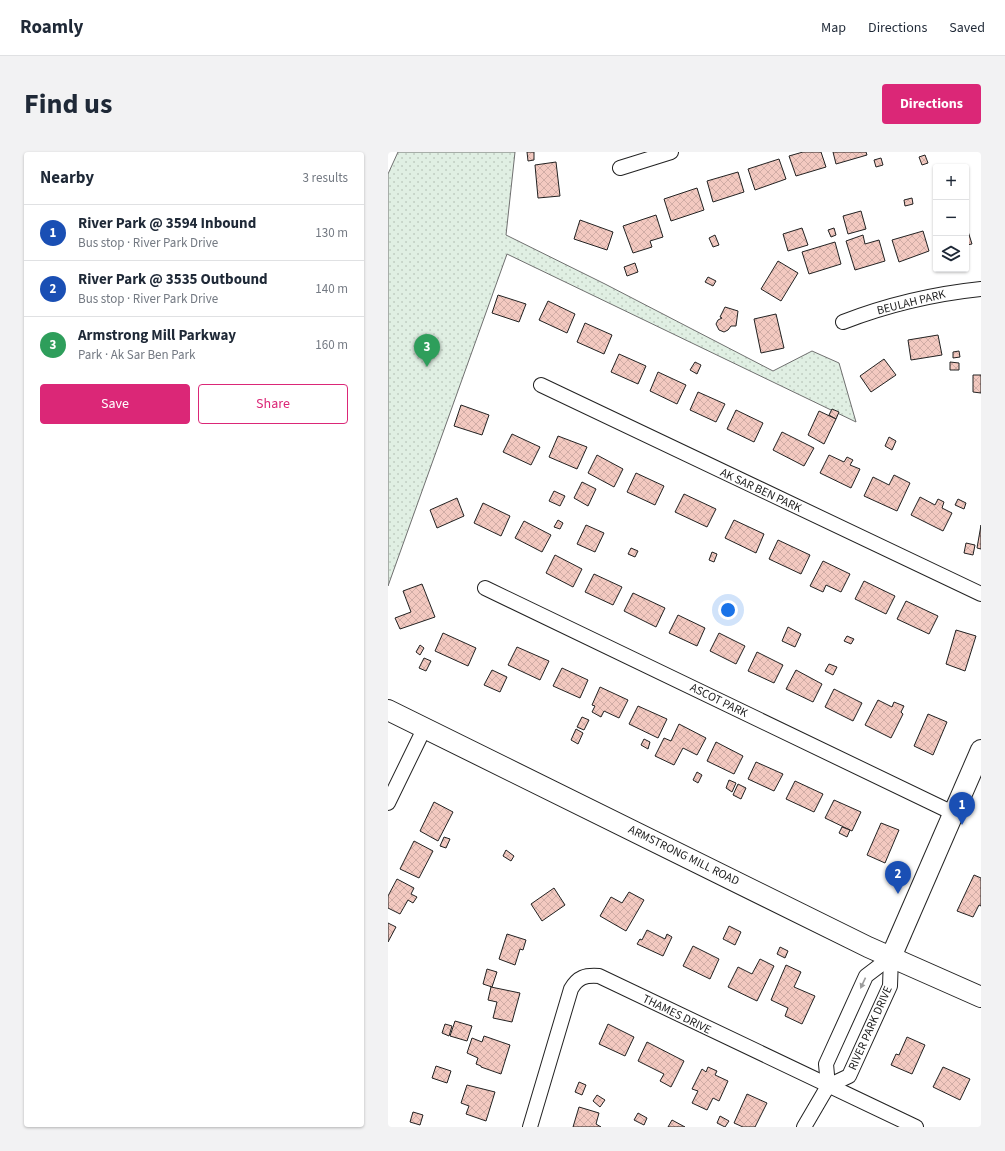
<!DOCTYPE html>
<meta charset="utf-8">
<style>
:root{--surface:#fff;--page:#f2f2f3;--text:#1f2937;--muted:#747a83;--line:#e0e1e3;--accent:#db2777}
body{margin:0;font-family:"Source Sans 3",sans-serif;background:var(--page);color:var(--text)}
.controls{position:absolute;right:12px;top:12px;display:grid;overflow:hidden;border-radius:4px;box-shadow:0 1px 3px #0004}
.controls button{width:36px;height:36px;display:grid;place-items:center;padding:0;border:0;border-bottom:1px solid var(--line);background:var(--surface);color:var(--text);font:20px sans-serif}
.you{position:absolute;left:340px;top:458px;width:14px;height:14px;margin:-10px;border:3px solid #fff;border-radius:50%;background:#1a73e8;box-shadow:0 0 0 6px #1a73e833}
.badge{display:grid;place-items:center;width:26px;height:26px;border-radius:50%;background:var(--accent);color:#fff;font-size:13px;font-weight:700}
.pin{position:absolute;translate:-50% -33px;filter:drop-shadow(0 1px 2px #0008)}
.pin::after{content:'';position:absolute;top:21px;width:14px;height:12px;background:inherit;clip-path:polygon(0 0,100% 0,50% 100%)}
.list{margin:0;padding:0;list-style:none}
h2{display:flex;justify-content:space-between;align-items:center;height:52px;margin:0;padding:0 16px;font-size:17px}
h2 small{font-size:13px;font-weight:400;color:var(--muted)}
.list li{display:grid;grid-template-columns:26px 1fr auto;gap:12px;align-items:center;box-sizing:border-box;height:56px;padding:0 16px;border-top:1px solid var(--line)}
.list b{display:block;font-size:15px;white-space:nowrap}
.list p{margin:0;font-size:13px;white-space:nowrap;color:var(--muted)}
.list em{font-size:13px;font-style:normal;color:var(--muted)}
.actions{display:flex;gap:8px;padding:12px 16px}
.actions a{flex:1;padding:9px 0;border:1px solid var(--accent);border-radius:4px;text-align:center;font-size:14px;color:var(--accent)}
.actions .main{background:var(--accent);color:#fff}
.icon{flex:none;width:22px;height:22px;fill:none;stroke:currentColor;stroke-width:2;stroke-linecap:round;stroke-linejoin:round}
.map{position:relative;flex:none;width:593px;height:975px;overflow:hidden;border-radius:4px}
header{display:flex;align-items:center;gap:24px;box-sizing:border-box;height:56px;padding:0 20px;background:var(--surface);border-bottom:1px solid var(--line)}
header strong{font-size:19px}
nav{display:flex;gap:22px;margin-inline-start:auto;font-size:14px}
.intro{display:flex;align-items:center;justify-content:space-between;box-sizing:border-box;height:96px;padding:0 24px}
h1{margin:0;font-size:28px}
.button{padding:10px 18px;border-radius:4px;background:var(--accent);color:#fff;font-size:14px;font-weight:700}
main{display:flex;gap:24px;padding:0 24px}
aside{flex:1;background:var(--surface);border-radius:4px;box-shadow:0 1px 3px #0004}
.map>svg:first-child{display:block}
.park{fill:url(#park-dots);stroke:#6f6f6f}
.building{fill:url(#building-cross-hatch);stroke:#222}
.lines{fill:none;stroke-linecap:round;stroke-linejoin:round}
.street-casing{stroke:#222;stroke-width:16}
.secondary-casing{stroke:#222;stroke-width:22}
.street{stroke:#fff;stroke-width:14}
.secondary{stroke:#fff;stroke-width:20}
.oneway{fill:#9c9c9c}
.labels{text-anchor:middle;stroke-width:3;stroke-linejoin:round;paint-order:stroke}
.street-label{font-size:12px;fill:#222;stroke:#fff}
</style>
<header>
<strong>Roamly</strong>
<nav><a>Map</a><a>Directions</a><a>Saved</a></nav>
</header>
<div class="intro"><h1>Find us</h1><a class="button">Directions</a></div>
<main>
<aside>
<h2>Nearby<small>3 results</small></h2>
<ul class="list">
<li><span class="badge" style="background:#1a4fb4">1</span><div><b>River Park @ 3594 Inbound</b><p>Bus stop · River Park Drive</p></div><em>130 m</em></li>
<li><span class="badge" style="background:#1a4fb4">2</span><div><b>River Park @ 3535 Outbound</b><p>Bus stop · River Park Drive</p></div><em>140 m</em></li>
<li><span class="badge" style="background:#2e9e5b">3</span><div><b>Armstrong Mill Parkway</b><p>Park · Ak Sar Ben Park</p></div><em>160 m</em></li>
</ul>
<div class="actions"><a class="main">Save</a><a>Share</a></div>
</aside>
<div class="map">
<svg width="593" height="975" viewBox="0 0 593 975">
<defs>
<pattern id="park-dots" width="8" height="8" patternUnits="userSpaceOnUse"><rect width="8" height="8" fill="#e0efe3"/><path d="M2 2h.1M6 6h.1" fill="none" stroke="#c0cdc2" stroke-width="1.8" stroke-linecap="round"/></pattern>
<pattern id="building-cross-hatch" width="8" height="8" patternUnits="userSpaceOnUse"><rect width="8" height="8" fill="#f3c9c0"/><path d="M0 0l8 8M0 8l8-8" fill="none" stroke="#d0aca5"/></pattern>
</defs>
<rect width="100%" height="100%" fill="#fff"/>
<!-- park -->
<polygon class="park" points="10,0 127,0 118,83 217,132 385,219 424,199 451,211 468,270 119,102 0,434 0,22"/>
<!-- building -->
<g class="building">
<polygon points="139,0 146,0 146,8 140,9"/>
<polygon points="415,0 433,0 438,15 408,24 401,4"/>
<polygon points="445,0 478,0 479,3 448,12"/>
<polygon points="537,3 540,11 534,13 531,5"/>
<polygon points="493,6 495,13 488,15 486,8"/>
<polygon points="391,7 398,27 367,38 360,17"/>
<polygon points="168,10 172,44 150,46 147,13"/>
<polygon points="350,20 356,40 325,50 319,29"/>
<polygon points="309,36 316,58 283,69 276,47"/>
<polygon points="524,46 525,52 517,54 516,48"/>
<polygon points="473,59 478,77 460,82 455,64"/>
<polygon points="268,63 275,85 262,89 264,95 245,101 235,74"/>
<polygon points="192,68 225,80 219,98 186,87"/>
<polygon points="578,73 584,92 578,93"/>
<polygon points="414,76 420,93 400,99 395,82"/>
<polygon points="446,76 448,83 443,85 440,78"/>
<polygon points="535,79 541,99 511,110 504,88"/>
<polygon points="327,83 331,93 325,95 321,86"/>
<polygon points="475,83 477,92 491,88 497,109 467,118 458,89"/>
<polygon points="447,90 453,112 421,122 414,100"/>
<polygon points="390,109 410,121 393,149 373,137"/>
<polygon points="247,111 250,120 239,124 236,115"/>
<polygon points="320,125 328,129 325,134 317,130"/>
<polygon points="110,143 138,152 131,170 104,161"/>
<polygon points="160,149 187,162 179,181 151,168"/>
<polygon points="337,155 350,159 348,174 343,174 340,178 336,180 331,178 328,172 330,168 334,166 332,165"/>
<polygon points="388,162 396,196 373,201 366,167"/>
<polygon points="197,171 224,183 216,202 189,190"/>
<polygon points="550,183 554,203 523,208 520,188"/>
<polygon points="571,199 572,205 565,206 565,200"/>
<polygon points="231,202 258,214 250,232 223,220"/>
<polygon points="496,207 508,223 483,240 472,224"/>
<polygon points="307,210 313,213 309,222 302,218"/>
<polygon points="562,210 571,211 571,218 562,218"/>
<polygon points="270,220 298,233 289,252 262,239"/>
<polygon points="585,223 593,223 593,241 585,240"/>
<polygon points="310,240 337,252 328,270 302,258"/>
<polygon points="73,253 101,263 94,283 66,274"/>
<polygon points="444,257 451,260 448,267 441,263"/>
<polygon points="348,258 375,271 366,290 339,277"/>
<polygon points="431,259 448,267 436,292 420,283"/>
<polygon points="394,280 426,296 416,314 385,298"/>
<polygon points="124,282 152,295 143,313 115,300"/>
<polygon points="170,284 199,295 189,317 161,305"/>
<polygon points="501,285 508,289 504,298 497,294"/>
<polygon points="209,303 235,317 226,335 200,321"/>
<polygon points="441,303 456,310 459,305 465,308 462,313 472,317 463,336 432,321"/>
<polygon points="248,321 276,334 267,353 239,340"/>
<polygon points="506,323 522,331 509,359 476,344 485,325 501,333"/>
<polygon points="194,330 208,337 200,354 186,346"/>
<polygon points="166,339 177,344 172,354 161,349"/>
<polygon points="296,342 328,357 319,375 287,360"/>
<polygon points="532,345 547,353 550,347 556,350 554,356 564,361 555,379 523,363"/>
<polygon points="69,346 76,364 49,376 42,358"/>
<polygon points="570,347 578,351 576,357 567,353"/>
<polygon points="95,351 122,364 113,384 86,371"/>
<polygon points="170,368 175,371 172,377 166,375"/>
<polygon points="346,368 376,382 368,401 337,386"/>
<polygon points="136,369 163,383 154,400 127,386"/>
<polygon points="198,373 216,381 207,400 189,392"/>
<polygon points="593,373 593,397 589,396"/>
<polygon points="390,388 422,403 413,422 381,407"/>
<polygon points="578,391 587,393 585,403 576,401"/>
<polygon points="243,396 250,399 247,405 240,402"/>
<polygon points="324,400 329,402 326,410 321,408"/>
<polygon points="167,403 194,417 185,435 158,421"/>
<polygon points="435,409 462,422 453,440 438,433 435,440 422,434"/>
<polygon points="206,422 234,435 225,453 197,440"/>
<polygon points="476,429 507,444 498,462 467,447"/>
<polygon points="34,432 47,465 12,477 7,466 23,460 15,439"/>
<polygon points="245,441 277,456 268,475 236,459"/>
<polygon points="518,449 550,464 541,482 509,467"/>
<polygon points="290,463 317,476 309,494 281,481"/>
<polygon points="400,475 413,482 407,495 394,489"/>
<polygon points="568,478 588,484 577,519 558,512"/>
<polygon points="55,481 88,496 80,514 47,499"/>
<polygon points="331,481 357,494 348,512 322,499"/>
<polygon points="459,484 466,487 463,492 456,489"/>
<polygon points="32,493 36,496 32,503 28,500"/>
<polygon points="129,495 161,509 152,528 120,513"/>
<polygon points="369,500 395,513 386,531 360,519"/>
<polygon points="36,506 43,509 38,519 31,516"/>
<polygon points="441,512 449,515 445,523 437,519"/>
<polygon points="174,516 200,528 192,546 165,534"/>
<polygon points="104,518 119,525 112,540 96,533"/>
<polygon points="408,518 434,532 425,550 398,537"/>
<polygon points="212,535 240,548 231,566 216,559 213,565 204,560 207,554 204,553"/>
<polygon points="446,537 474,551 465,569 437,555"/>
<polygon points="490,548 504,555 506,550 516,554 513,560 515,562 503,586 477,573"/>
<polygon points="250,554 279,567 270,586 241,572"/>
<polygon points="540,562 559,570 545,603 526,594"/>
<polygon points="194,565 201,568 196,578 189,575"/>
<polygon points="291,572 318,586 309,603 295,596 286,613 267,604 276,586 283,589"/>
<polygon points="188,577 195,581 190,592 183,588"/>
<polygon points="256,587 262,590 260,597 253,593"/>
<polygon points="328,590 355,604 346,622 319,609"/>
<polygon points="368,610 395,622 386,639 360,627"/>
<polygon points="309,620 314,623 310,631 305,628"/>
<polygon points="341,628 348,631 344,640 338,636"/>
<polygon points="407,629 435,642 426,660 398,647"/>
<polygon points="350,632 358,636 353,647 345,643"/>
<polygon points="446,648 473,660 464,679 437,666"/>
<polygon points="46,650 65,660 50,689 32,679"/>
<polygon points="493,671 511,678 497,711 479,703"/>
<polygon points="454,675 462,678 459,685 451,681"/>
<polygon points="56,685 62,687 58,696 52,694"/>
<polygon points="26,689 45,699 31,726 12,717"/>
<polygon points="118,698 126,704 123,709 115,704"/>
<polygon points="586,723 593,726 593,754 591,753 585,765 569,759"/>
<polygon points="9,727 26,736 23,742 29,745 25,751 20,748 12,762 0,756 0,744"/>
<polygon points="166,736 177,753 154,769 143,752"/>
<polygon points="241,740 256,748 238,779 212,764 223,745 234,751"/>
<polygon points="0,771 8,775 0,790"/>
<polygon points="341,774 353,780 347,793 335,787"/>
<polygon points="259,778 277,787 279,782 284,785 275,804 249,792 252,787 254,788"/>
<polygon points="119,782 138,788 135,798 132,797 127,813 111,807"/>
<polygon points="305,794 331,807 322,827 295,814"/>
<polygon points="392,795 400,799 397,806 389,802"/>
<polygon points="372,807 386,814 369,849 340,835 350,815 364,822"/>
<polygon points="398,813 413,820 406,835 427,844 414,872 397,864 400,856 383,848"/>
<polygon points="99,817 109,820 104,835 95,832"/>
<polygon points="103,835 132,841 124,870 105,866 109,850 100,848"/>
<polygon points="67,869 84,874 79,889 62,884"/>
<polygon points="57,872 64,874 61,884 54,881"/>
<polygon points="220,872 246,885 237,904 211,892"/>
<polygon points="96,884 122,893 113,922 93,915 93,914 88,912 90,906 79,901 84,886 94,890"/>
<polygon points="519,885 537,893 524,922 503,913 508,902 511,903"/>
<polygon points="259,890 296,909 283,935 272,929 276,922 250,909"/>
<polygon points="48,914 63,919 59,931 44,926"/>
<polygon points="320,915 329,919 327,923 340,929 331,949 325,946 319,958 304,951 310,939 304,937 314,917 318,920"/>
<polygon points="555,915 582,927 572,948 545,935"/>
<polygon points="191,930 198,933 194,943 187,940"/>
<polygon points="79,933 107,940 98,969 78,962 81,954 73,951"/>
<polygon points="359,942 379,951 367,975 355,975 346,971"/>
<polygon points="209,943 217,948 212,955 205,949"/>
<polygon points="191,955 211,961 208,972 213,975 185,975"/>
<polygon points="25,960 35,963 32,973 22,970"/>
<polygon points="250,961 259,966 256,973 246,968"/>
<polygon points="332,964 341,969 337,975 329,971"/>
<polygon points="284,968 297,975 280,975"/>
</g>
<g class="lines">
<!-- street casing -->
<g class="street-casing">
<g id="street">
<polyline points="232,16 283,0"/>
<path d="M455,170c44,-17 90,-28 138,-33"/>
<polyline points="153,233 593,442"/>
<polyline points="97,436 565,661"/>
<polyline points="0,651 37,575"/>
<polyline points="440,934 438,912 478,824 503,805"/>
<path d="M142,975l41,-138c7,-12 14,-14 28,-13l317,151"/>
<polyline points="416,975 440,934 461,924 502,834 503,805"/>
</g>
</g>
<!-- secondary casing -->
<g class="secondary-casing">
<g id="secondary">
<polyline points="0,558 480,795 593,845"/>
<polyline points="503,805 593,598"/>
</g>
</g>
<!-- street -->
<use href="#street" class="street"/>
<!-- secondary -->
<use href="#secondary" class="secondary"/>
</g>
<!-- one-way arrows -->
<defs><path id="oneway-solid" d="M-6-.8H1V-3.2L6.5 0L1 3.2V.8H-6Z"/></defs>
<use class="oneway" href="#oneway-solid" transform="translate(475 831) rotate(115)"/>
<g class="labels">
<!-- street labels -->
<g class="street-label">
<text transform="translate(523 150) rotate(-14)" y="4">BEULAH PARK</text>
<text transform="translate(373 338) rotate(25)" y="4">AK SAR BEN PARK</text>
<text transform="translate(331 548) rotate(26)" y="4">ASCOT PARK</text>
<text transform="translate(296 703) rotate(26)" y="4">ARMSTRONG MILL ROAD</text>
<text transform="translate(289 862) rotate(26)" y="4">THAMES DRIVE</text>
<text transform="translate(482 876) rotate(-66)" y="4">RIVER PARK DRIVE</text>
</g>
</g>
</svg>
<div class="controls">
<button>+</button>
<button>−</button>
<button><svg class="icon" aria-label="layers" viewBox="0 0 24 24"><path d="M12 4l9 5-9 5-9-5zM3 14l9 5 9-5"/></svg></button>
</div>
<div class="you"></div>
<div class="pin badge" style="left:574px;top:673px;background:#1a4fb4">1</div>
<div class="pin badge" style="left:510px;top:742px;background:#1a4fb4">2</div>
<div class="pin badge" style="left:39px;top:215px;background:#2e9e5b">3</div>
</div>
</main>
